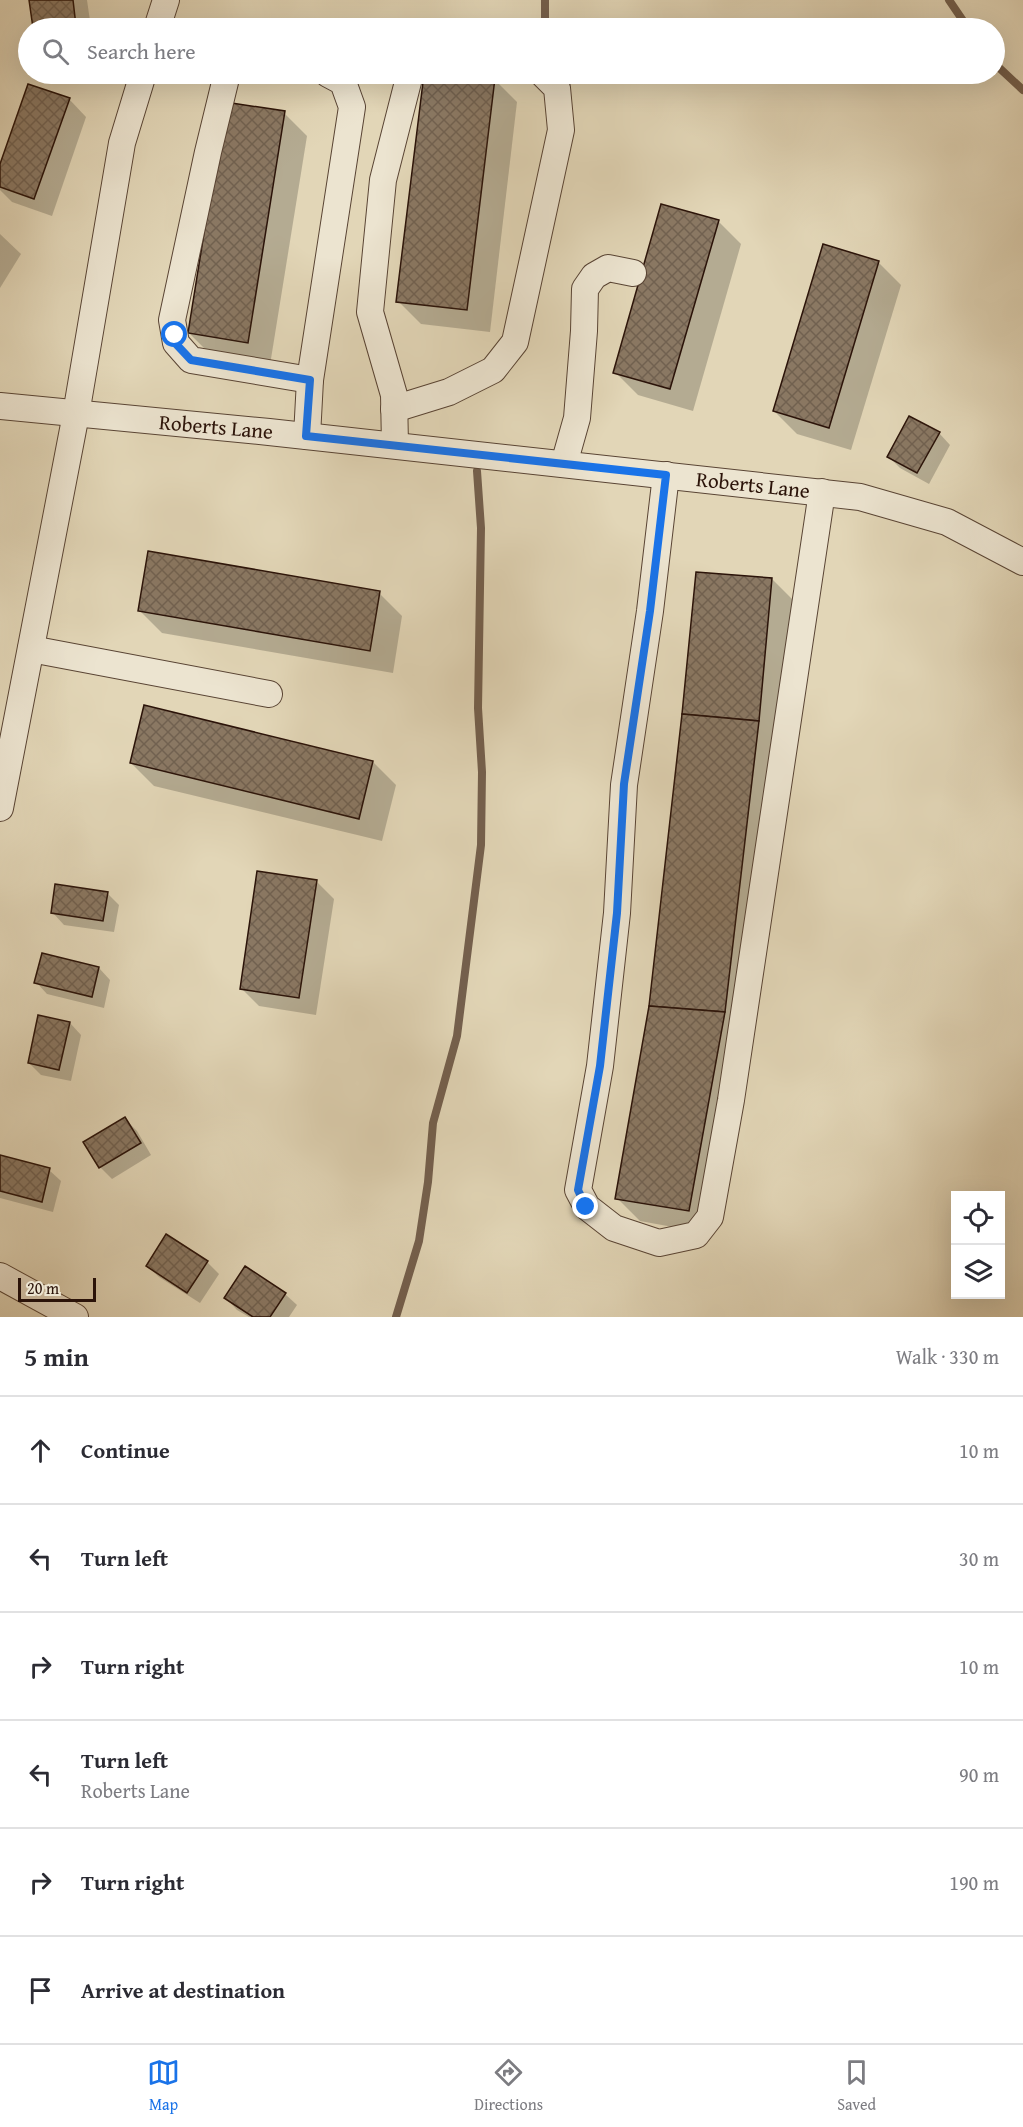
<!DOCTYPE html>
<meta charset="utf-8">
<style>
:root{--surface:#fff;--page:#f7f7f7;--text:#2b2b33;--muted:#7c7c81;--line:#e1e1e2;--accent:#1a73e8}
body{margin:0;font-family:"Gentium Book Plus",serif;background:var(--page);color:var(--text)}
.controls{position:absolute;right:18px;bottom:18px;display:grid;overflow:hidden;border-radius:0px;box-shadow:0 6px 24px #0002}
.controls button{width:54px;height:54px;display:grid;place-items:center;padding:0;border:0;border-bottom:2px solid var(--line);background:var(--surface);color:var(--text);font:30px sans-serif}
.scale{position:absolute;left:18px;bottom:15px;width:78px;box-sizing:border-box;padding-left:6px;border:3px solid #2b1309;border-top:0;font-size:16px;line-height:21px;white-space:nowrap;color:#2b1309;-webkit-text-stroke:4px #ece4d0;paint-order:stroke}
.stop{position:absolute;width:18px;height:18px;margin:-14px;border:4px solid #1a73e8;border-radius:50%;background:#fff}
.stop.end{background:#1a73e8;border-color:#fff;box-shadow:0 2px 6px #0008}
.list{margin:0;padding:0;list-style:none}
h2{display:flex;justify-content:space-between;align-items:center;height:78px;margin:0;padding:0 24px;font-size:26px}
h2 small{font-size:20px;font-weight:400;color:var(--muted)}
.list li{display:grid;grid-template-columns:39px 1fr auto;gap:18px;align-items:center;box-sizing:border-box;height:108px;padding:0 24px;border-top:2px solid var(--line)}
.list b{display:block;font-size:22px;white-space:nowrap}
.list p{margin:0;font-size:20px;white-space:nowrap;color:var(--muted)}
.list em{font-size:20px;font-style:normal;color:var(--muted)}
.icon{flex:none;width:33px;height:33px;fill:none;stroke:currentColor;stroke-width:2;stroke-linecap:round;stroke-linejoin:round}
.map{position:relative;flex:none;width:1023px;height:1317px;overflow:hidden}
.search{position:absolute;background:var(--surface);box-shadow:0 6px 24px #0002;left:18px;right:18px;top:18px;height:66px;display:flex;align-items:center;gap:15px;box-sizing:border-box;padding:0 21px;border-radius:33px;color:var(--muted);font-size:22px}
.sheet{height:726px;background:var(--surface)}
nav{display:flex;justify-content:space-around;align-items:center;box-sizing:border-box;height:84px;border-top:2px solid var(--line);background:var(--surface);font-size:16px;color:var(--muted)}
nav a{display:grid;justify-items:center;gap:3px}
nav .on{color:var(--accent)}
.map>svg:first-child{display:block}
.shadow{fill:#0003}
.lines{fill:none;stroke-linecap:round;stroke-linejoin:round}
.stream{stroke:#74604e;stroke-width:8}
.building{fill:url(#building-cross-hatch);stroke:#2b1309;stroke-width:1.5}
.minor-casing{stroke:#594434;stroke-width:28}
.minor{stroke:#ece4d0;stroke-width:26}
.route{stroke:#1a73e8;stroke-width:8}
.labels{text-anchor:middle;stroke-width:4.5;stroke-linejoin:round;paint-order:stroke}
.street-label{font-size:21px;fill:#2b1309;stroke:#ece4d0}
</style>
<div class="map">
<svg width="1023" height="1317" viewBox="0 0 1023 1317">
<defs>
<pattern id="building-cross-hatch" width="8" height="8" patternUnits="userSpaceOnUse" patternTransform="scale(1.5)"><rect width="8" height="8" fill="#8a7863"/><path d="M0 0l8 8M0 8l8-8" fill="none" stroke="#716150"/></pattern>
</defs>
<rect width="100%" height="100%" fill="#e2d6b7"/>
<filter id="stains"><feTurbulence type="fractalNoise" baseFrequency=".00333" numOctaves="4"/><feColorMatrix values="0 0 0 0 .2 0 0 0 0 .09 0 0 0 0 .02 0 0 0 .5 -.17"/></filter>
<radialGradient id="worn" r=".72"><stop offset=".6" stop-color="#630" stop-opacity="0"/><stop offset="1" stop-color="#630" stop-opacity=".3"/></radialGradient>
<!-- shadow -->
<g class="shadow">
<polygon points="31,0 87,0 91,28 34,28"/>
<polygon points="425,74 447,74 494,79 517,102 490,332 421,324 398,301"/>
<polygon points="69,99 86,117 52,216 12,202 0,190 0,169"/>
<polygon points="284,113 307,136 270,365 212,356 189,333"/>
<polygon points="718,221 741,244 693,411 638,395 615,372"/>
<polygon points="0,234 21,254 0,288"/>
<polygon points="878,262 901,285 851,450 797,434 774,411"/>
<polygon points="939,433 950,445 929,484 900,468 889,457"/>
<polygon points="772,579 795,602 711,1234 640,1221 617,1198"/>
<polygon points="379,593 402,616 393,673 162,633 139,610"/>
<polygon points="373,762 396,785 382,841 154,786 131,763"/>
<polygon points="316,881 334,899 316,1015 259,1006 241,988"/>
<polygon points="107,893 119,905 114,932 64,925 53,913"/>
<polygon points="43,955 99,968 110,980 104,1008 47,994 36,982"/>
<polygon points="70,1023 81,1035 71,1081 41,1075 29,1063"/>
<polygon points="125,1119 137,1131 151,1155 112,1179 100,1167"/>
<polygon points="0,1157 49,1170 61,1181 53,1212 0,1198"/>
<polygon points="207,1262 219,1274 200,1303 159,1277 147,1266"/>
<polygon points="285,1294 297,1305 289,1317 249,1317 237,1310 226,1298"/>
</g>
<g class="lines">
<!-- stream -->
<g class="stream">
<polyline points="545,0 545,28"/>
<polyline points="949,0 968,28"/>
<polyline points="994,63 1023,90"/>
<polyline points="396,1317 419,1241 428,1182 433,1123 457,1036 481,845 482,772 478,708 481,528 477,471"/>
</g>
</g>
<!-- building -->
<g class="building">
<polygon points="29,0 73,0 76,26 33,28"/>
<polygon points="424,74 460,74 495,78 467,310 396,302"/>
<polygon points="28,84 70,98 34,199 0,187 0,164"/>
<polygon points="225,102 285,111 248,343 188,333"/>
<polygon points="661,204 719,220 670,389 613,373"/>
<polygon points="823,244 879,261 829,428 773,411"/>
<polygon points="909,416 940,432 917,473 887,457"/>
<polygon points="148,551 380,591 370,651 138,611"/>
<polygon points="696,572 772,578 759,721 682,714"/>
<polygon points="144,705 373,761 359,819 130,763"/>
<polygon points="682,714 759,721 725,1012 649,1006"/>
<polygon points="257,871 317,880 299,998 240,989"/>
<polygon points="55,884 108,892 103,921 51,913"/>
<polygon points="42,953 99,967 92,997 34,983"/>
<polygon points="649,1006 725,1012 689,1211 615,1199"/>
<polygon points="38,1015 70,1022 59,1070 28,1063"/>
<polygon points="125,1117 141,1143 99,1168 83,1142"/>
<polygon points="0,1155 50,1168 42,1202 0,1191"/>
<polygon points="166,1234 208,1261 187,1293 146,1266"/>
<polygon points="245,1266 286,1293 270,1317 253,1317 224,1298"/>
</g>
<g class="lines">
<!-- minor casing -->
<g class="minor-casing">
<g id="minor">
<polyline points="157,28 166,0"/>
<polyline points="227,74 208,152 172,320 176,343 191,360 310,380"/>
<polyline points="0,406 269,432 860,497 947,522 1023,562"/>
<polyline points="394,409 449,392 493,370 515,342 561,130 557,88 543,74"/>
<polyline points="307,436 310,380 352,107 343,82 328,74"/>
<polyline points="395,445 394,395 370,312 383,180 410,74"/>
<polyline points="564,464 577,418 584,331 585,289 594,276 608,268 633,273"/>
<polyline points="666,475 650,611 624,785 617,913 600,1066 578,1190 587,1207 614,1228 659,1243 696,1235 710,1217 731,1100 822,492"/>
<polyline points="31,649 269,694"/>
<polyline points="0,808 76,414 122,143 143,74"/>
<polyline points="0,1276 75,1317"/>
</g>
</g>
<!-- minor -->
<use href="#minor" class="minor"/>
</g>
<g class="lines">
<!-- route -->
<polyline class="route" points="175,335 176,344 191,360 310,380 306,436 666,475 650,611 624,784 617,913 600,1066 578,1190 586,1207"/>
</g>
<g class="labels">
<!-- street labels -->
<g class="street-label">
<text transform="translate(216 427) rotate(5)" y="7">Roberts Lane</text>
<text transform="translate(753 485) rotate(6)" y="7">Roberts Lane</text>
</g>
</g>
<rect width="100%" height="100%" filter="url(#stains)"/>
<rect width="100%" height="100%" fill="url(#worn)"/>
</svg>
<div class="controls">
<button><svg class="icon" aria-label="locate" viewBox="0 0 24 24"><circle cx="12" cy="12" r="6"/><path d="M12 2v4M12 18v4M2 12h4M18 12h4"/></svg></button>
<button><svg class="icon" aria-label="layers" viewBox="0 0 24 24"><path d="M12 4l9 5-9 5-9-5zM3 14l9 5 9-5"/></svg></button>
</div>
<div class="scale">20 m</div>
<div class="stop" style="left:175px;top:335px"></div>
<div class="stop end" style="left:586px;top:1207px"></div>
<div class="search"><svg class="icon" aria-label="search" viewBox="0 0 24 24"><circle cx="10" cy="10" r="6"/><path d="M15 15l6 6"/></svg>Search here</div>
</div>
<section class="sheet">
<h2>5 min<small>Walk · 330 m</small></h2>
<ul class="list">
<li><svg class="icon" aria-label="ahead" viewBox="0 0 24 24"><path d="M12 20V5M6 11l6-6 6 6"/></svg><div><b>Continue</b></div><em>10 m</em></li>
<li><svg class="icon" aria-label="left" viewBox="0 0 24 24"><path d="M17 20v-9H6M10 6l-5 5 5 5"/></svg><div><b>Turn left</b></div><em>30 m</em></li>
<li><svg class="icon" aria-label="right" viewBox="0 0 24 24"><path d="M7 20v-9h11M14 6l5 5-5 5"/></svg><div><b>Turn right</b></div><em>10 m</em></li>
<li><svg class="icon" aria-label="left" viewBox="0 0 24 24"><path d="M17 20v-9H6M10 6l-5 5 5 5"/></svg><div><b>Turn left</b><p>Roberts Lane</p></div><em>90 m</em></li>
<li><svg class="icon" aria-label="right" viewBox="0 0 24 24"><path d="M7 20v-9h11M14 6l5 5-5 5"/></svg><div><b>Turn right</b></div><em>190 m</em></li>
<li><svg class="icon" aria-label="arrive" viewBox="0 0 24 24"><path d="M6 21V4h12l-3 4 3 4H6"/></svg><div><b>Arrive at destination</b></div></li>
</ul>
</section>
<nav>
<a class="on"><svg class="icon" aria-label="map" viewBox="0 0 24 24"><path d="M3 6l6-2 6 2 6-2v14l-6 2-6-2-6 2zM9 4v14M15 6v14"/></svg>Map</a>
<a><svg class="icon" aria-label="directions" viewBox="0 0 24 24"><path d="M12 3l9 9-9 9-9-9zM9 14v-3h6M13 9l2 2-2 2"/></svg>Directions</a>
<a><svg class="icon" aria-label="saved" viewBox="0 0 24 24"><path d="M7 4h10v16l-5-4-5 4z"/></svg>Saved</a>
</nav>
